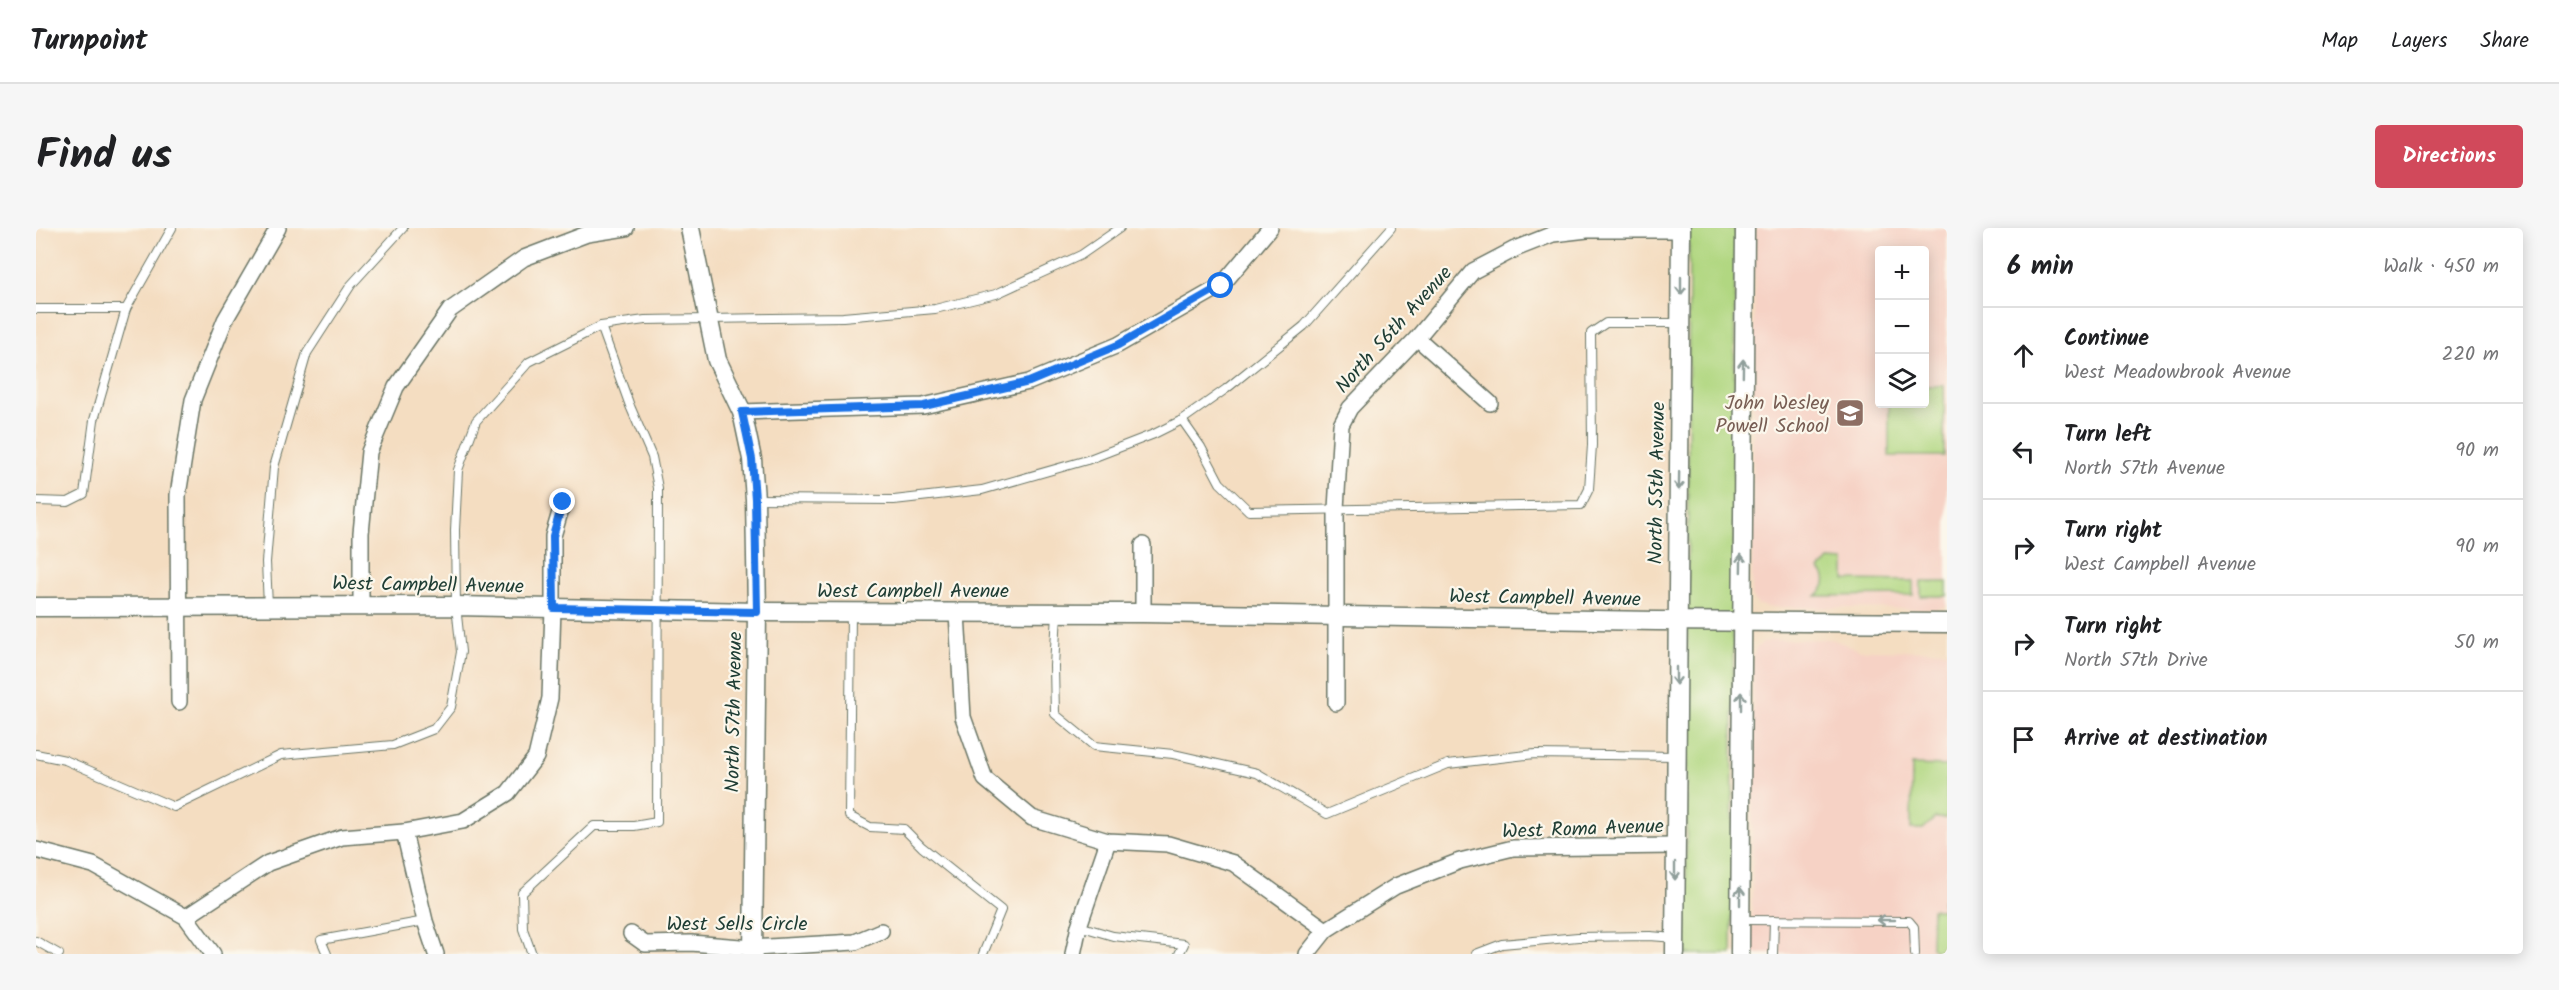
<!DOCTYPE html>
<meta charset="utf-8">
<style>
:root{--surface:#fff;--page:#f6f6f6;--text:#202124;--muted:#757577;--line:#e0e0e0;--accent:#d1495b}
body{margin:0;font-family:Kalam,sans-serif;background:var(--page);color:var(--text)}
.controls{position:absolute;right:18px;top:18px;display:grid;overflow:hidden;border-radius:6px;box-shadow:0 3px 15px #0003}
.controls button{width:54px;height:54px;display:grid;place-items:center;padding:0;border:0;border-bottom:2px solid var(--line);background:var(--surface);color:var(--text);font:30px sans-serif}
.stop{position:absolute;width:18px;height:18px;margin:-14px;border:4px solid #1a73e8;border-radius:50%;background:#fff}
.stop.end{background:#1a73e8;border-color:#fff;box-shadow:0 2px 6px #0008}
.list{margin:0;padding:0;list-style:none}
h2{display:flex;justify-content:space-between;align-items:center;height:78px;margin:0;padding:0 24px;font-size:26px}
h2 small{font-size:20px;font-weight:400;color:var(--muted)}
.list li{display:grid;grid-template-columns:39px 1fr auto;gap:18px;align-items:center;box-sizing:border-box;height:96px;padding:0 24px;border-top:2px solid var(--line)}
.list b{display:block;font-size:22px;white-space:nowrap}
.list p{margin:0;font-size:20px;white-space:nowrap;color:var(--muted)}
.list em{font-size:20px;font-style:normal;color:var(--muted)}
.icon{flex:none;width:33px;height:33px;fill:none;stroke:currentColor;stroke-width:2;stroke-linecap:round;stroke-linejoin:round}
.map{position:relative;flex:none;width:1911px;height:726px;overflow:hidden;border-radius:6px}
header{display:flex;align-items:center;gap:36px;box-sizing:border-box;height:84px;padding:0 30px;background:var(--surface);border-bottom:2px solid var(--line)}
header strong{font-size:28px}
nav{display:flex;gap:33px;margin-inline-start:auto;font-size:21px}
.intro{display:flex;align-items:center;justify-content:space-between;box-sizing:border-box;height:144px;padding:0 36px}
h1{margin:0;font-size:42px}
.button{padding:15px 27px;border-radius:6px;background:var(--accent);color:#fff;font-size:21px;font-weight:700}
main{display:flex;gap:36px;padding:0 36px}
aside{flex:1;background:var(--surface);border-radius:6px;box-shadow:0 3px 15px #0003}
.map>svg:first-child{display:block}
.built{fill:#f6d2c5;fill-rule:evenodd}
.green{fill:#b1d781;stroke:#688a5a;stroke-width:1.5}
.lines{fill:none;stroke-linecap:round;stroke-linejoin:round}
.service-casing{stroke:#6a7565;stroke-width:10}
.minor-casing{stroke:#6a7565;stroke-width:18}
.tertiary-casing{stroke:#6a7565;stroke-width:21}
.service{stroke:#fff;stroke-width:8}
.minor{stroke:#fff;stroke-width:15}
.tertiary{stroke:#fff;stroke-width:18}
.oneway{stroke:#8f9e9a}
.route{stroke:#1a73e8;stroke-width:8}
.labels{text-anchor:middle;stroke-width:4.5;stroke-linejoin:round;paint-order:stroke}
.street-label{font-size:20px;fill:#1f3d34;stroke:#fbf7ec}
.education-label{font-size:20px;fill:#785e54;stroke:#fbf7ec;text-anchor:end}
</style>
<header>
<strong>Turnpoint</strong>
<nav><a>Map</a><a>Layers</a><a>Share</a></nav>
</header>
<div class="intro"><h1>Find us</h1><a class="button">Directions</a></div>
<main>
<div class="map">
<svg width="1911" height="726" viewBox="0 0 1911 726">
<rect width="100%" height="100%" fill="#fbf7ec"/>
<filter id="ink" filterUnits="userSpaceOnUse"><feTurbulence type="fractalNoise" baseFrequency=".0167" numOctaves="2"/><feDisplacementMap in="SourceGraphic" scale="12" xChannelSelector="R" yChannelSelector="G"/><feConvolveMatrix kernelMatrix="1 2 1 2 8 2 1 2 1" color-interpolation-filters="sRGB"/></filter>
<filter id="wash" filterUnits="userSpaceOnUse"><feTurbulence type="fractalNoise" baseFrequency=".008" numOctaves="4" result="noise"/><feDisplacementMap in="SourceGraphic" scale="24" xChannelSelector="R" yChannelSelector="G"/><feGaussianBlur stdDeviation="1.35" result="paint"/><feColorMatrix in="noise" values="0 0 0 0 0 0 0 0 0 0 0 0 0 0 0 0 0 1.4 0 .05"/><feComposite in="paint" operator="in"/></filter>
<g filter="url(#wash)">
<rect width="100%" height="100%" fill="#f4ddc1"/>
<!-- built -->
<g class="built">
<path d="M1719,0h192v378l-12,3 -169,-2 -9,-3 -5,-8zM1844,22h44v154h-44z"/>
<polygon points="1796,411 1823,422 1911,423 1911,726 1716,726 1717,428 1720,420 1727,415 1736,412"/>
</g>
<!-- green -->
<g class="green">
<polygon points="1653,0 1699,0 1696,726 1650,726"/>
<polygon points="1889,158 1908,158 1908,228 1853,228 1853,176 1888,176"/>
<path d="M1793,332l16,1v19l68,1v14l-97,1c9,-7 14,-17 4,-26z"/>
<rect x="1885" y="354" width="26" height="14"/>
<polygon points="1876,537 1911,538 1911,590 1899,590 1887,601 1875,601"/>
<polygon points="1911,669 1911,713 1901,724 1895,719 1896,681 1907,681 1907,671"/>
</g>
</g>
<g filter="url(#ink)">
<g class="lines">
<!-- service casing -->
<g class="service-casing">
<g id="service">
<polyline points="0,81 90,81"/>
<polyline points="1146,192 1165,219 1184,255 1213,283 1545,277 1553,261 1556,217 1555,105 1570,95 1644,95"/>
<polyline points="719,271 858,272 946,262 1051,232 1118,206 1146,192 1190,161 1268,98 1355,0"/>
<polyline points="0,273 32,274 48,266 58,192 90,81 136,0"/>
<polyline points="232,378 230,334 238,239 271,125 315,57 367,0"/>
<polyline points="815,385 813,588 834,599 868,601 886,619 965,682 947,726"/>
<polyline points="1021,386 1018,438 1019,486 1058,518 1137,526 1221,545 1291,586 1412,536 1499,526 1640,528"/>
<polyline points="0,526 29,532 138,579 245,527 357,517 398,501 415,479 425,424 420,378 419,302 422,242 440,193 493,134 565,98 609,92 807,89 899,81 960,66 1045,27 1084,0"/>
<polyline points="1706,692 1873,693 1878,699 1879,726"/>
<polyline points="1043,698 1077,708 1148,716 1143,726"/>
<polyline points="0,713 23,726"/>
<polyline points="291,726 285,712 389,693"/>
<polyline points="496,726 487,701 486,665 558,598 598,598 621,594 622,260 616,229 594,178 565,98"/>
<polyline points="1440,726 1466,716 1542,709 1614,708 1639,710"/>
<polyline points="1737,726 1738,692"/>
</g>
</g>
<!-- minor casing -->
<g class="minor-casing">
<g id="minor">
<polyline points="1381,110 1454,175"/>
<polyline points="706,184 887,178 993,154 1082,117 1185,58 1234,0"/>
<polyline points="1107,317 1107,385"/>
<polyline points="325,377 325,305 333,224 360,159 414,82 488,30 551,6 590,0"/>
<polyline points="921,385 927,489 949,551 996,590 1072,613 1132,616 1197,635 1290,702"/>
<polyline points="143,474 142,267 157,172 189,92 242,0"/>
<polyline points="1300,475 1300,281 1305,197 1314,180 1381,110 1437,43 1479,21 1517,6 1551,2 1645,2"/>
<polyline points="368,604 389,693 400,726"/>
<polyline points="0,622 57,637 150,689 177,726"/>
<polyline points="150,689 232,635 306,609 368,604 427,593 472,565 500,529 514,470 517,380 517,308 527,274"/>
<polyline points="595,706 609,716 655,715 717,720 819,714 845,703"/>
<polyline points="1037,726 1043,698 1072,613"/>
<polyline points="1271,726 1290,702 1360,658 1424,633 1477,620 1639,618"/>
</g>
</g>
<!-- tertiary casing -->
<g class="tertiary-casing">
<g id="tertiary">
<polyline points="654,0 681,132 706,184 716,231 719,271 721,384 717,726"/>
<polyline points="0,379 420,378 721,384 1107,385 1620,393 1911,395"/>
<polyline points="1639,726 1645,0"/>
<polyline points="1704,726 1709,0"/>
</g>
</g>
<!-- service -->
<use href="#service" class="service"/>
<!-- minor -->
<use href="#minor" class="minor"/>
<!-- tertiary -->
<use href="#tertiary" class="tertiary"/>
</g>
<!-- one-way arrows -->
<defs><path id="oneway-shaft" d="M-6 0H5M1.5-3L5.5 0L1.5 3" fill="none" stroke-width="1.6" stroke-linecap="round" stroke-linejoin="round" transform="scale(1.5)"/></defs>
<g class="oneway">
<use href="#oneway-shaft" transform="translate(1645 58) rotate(90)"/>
<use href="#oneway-shaft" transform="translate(1707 140) rotate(-89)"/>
<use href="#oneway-shaft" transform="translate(1643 253) rotate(91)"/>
<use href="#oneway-shaft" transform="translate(1705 335) rotate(-89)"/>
<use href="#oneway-shaft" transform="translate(1640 448) rotate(90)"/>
<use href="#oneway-shaft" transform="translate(1705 473) rotate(-90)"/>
<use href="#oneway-shaft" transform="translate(1639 643) rotate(90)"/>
<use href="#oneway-shaft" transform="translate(1704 668) rotate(-90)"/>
<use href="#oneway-shaft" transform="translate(1850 692) rotate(180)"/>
</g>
</g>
<g class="lines" filter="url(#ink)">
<!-- route -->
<polyline class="route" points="527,274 517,308 518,380 721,384 719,271 716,231 706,184 888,178 993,154 1082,117 1185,58"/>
</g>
<!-- icons -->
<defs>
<g id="school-square" transform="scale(1.5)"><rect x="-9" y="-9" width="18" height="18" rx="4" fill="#8d6e63" stroke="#fbf7ec"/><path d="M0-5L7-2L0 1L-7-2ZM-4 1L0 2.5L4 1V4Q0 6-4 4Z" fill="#fff"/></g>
</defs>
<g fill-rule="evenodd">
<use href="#school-square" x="1814" y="185"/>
</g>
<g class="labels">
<!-- street labels -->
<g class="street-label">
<text transform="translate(1357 101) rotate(-48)" y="7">North 56th Avenue</text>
<text transform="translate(1620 255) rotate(-89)" y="7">North 55th Avenue</text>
<text transform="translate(392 356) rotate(1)" y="7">West Campbell Avenue</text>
<text x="877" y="369">West Campbell Avenue</text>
<text transform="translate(1509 369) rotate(1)" y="7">West Campbell Avenue</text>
<text transform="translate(697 484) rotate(-89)" y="7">North 57th Avenue</text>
<text transform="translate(1547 600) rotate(-2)" y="7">West Roma Avenue</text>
<text x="701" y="702">West Sells Circle</text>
</g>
<!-- education labels -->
<g class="education-label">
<text x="1793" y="181">John Wesley<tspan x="1793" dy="23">Powell School</tspan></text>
</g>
</g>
</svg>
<div class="controls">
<button>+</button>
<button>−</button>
<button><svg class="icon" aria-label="layers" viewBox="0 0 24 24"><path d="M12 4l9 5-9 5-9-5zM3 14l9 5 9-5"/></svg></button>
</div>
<div class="stop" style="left:1185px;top:58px"></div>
<div class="stop end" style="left:527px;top:274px"></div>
</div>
<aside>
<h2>6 min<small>Walk · 450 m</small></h2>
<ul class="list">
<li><svg class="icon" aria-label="ahead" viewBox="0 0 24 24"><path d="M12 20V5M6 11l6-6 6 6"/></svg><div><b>Continue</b><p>West Meadowbrook Avenue</p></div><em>220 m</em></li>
<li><svg class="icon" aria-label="left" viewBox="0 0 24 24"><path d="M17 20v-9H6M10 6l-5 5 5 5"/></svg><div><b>Turn left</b><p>North 57th Avenue</p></div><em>90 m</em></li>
<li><svg class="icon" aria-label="right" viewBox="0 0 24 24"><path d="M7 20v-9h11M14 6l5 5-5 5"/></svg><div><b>Turn right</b><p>West Campbell Avenue</p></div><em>90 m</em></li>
<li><svg class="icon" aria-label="right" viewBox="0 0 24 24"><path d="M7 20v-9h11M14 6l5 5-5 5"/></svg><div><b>Turn right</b><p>North 57th Drive</p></div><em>50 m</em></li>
<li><svg class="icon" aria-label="arrive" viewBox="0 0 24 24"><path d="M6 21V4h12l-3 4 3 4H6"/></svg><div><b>Arrive at destination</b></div></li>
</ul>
</aside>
</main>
